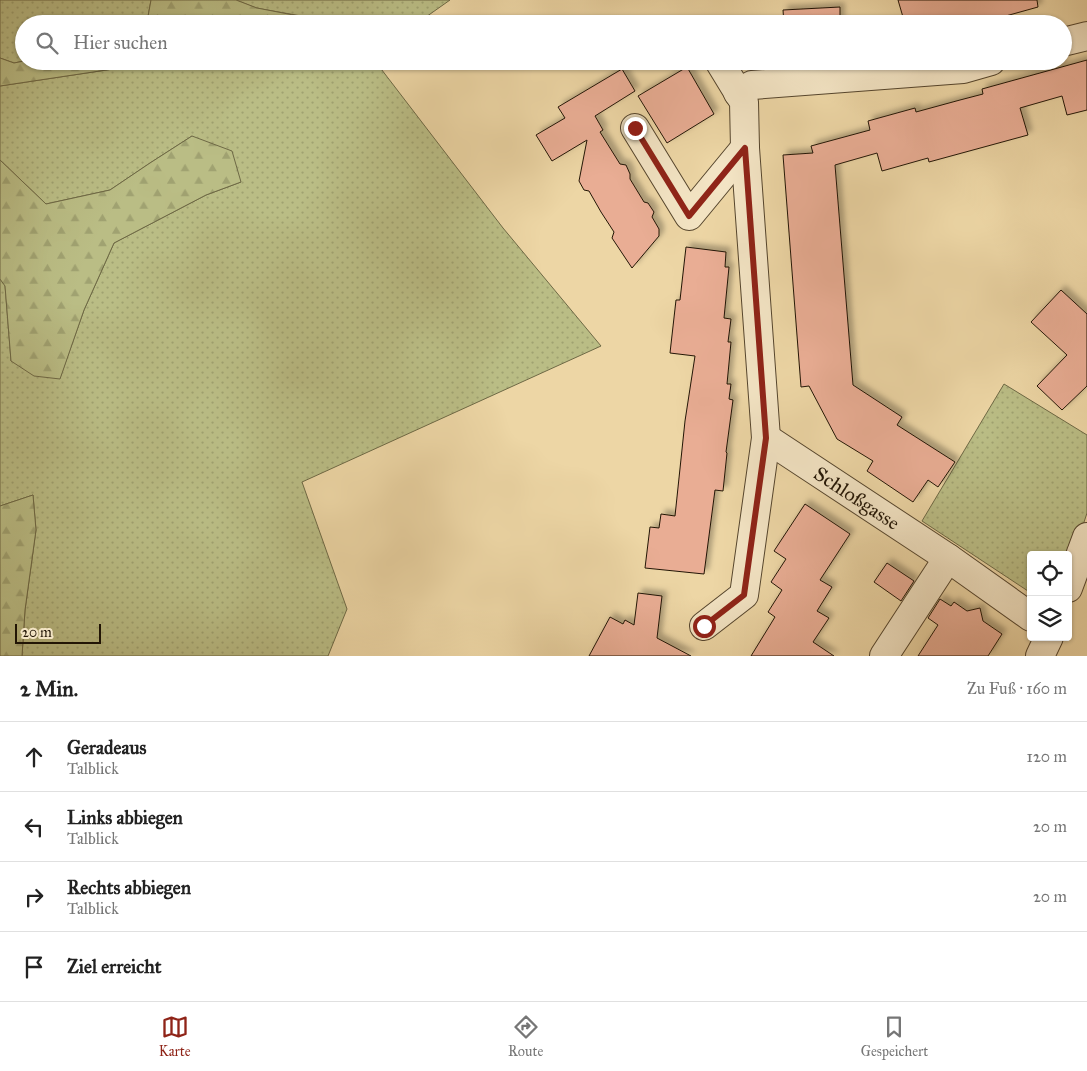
<!DOCTYPE html>
<html lang="de">
<meta charset="utf-8">
<style>
:root{--surface:#fff;--page:#f6f6f6;--text:#222;--muted:#767676;--line:#e0e0e0;--accent:#8f2418}
body{margin:0;font-family:"IM FELL Great Primer",serif;background:var(--page);color:var(--text)}
.controls{position:absolute;right:15px;bottom:15px;display:grid;overflow:hidden;border-radius:5px;box-shadow:0 1px 4px #0004}
.controls button{width:45px;height:45px;display:grid;place-items:center;padding:0;border:0;border-bottom:1px solid var(--line);background:var(--surface);color:var(--text);font:25px sans-serif}
.scale{position:absolute;left:15px;bottom:12px;width:86px;box-sizing:border-box;padding-left:5px;border:2px solid #221505;border-top:0;font-size:14px;line-height:18px;white-space:nowrap;color:#221505;-webkit-text-stroke:4px #f3e4c4;paint-order:stroke}
.stop{position:absolute;width:15px;height:15px;margin:-11px;border:4px solid #8f2418;border-radius:50%;background:#fff}
.stop.end{background:#8f2418;border-color:#fff;box-shadow:0 1px 5px #0008}
.list{margin:0;padding:0;list-style:none}
h2{display:flex;justify-content:space-between;align-items:center;height:65px;margin:0;padding:0 20px;font-size:21px}
h2 small{font-size:16px;font-weight:400;color:var(--muted)}
.list li{display:grid;grid-template-columns:32px 1fr auto;gap:15px;align-items:center;box-sizing:border-box;height:70px;padding:0 20px;border-top:1px solid var(--line)}
.list b{display:block;font-size:19px;white-space:nowrap}
.list p{margin:0;font-size:16px;white-space:nowrap;color:var(--muted)}
.list em{font-size:16px;font-style:normal;color:var(--muted)}
.icon{flex:none;width:28px;height:28px;fill:none;stroke:currentColor;stroke-width:2;stroke-linecap:round;stroke-linejoin:round}
.map{position:relative;flex:none;width:1087px;height:656px;overflow:hidden}
.search{position:absolute;background:var(--surface);box-shadow:0 1px 4px #0004;left:15px;right:15px;top:15px;height:55px;display:flex;align-items:center;gap:12px;box-sizing:border-box;padding:0 18px;border-radius:28px;color:var(--muted);font-size:19px}
.sheet{height:345px;background:var(--surface)}
nav{display:flex;justify-content:space-around;align-items:center;box-sizing:border-box;height:70px;border-top:1px solid var(--line);background:var(--surface);font-size:14px;color:var(--muted)}
nav a{display:grid;justify-items:center;gap:2px}
nav .on{color:var(--accent)}
.map>svg:first-child{display:block}
.grass{fill:url(#grass-dots);stroke:#6e6945}
.forest{fill:url(#forest-firs);stroke:#6e6945}
.building{fill:#e9ad94;stroke:#221505;filter:url(#shadow)}
.lines{fill:none;stroke-linecap:round;stroke-linejoin:round}
.minor-casing{stroke:#55452d;stroke-width:30}
.minor{stroke:#f3e4c4;stroke-width:28}
.route{stroke:#8f2418;stroke-width:6}
.labels{text-anchor:middle;stroke-width:4.5;stroke-linejoin:round;paint-order:stroke}
.street-label{font-size:20px;fill:#221505;stroke:#f3e4c4}
</style>
<div class="map">
<svg width="1087" height="656" viewBox="0 0 1087 656">
<defs>
<pattern id="grass-dots" width="8" height="8" patternUnits="userSpaceOnUse" patternTransform="scale(1.25)"><rect width="8" height="8" fill="#babd85"/><path d="M2 2h.1M6 6h.1" fill="none" stroke="#a0a271" stroke-width="1.8" stroke-linecap="round"/></pattern>
<pattern id="forest-firs" width="22" height="20" patternUnits="userSpaceOnUse" patternTransform="scale(1.25)"><rect width="22" height="20" fill="#babd85"/><path d="M5 1l3.5 6h-7zM16 11l3.5 6h-7z" fill="#a0a271"/></pattern>
<filter id="shadow"><feDropShadow dx="4.5" dy="-4.5" stdDeviation="2.5" flood-color="#0004"/></filter>
</defs>
<rect width="100%" height="100%" fill="#edd6a5"/>
<filter id="stains"><feTurbulence type="fractalNoise" baseFrequency=".004" numOctaves="4"/><feColorMatrix values="0 0 0 0 .2 0 0 0 0 .09 0 0 0 0 .02 0 0 0 .5 -.17"/></filter>
<radialGradient id="worn" r=".72"><stop offset=".6" stop-color="#630" stop-opacity="0"/><stop offset="1" stop-color="#630" stop-opacity=".3"/></radialGradient>
<!-- grass -->
<g class="grass">
<polygon points="0,0 151,0 147,22 144,24 24,24 24,61 14,63 0,58"/>
<polygon points="236,0 450,0 416,24 336,24 335,22 256,8"/>
<polygon points="315,61 375,61 503,228 601,346 302,482 347,609 328,656 22,656 25,610 36,530 33,495 0,506 0,279 5,285 11,361 60,378 84,310 114,243 206,195 241,182 192,136 150,163 110,190 46,204 0,160 0,86 133,66 262,67"/>
<polygon points="1004,384 1087,435 1087,513 1068,571 1068,555 1031,555 1031,593 922,521"/>
</g>
<!-- forest -->
<g class="forest">
<polygon points="151,0 236,0 257,8 335,23 336,24 144,24 147,22"/>
<polygon points="0,58 14,63 24,61 315,61 262,67 133,66 0,86"/>
<polygon points="192,136 232,151 241,182 206,195 114,243 84,310 60,379 34,376 11,361 5,286 0,279 0,160 46,204 110,190 150,163"/>
<polygon points="33,495 36,530 25,610 22,656 0,656 0,506"/>
</g>
<!-- building -->
<g class="building">
<polygon points="898,0 1037,0 1038,7 977,24 905,24"/>
<polygon points="840,7 840,24 784,24 783,10"/>
<polygon points="1087,60 1087,110 1067,115 1062,96 1020,108 1028,135 929,162 928,158 882,171 877,153 835,165 853,385 902,417 897,425 955,462 938,487 928,480 913,502 867,471 873,461 837,439 809,386 801,387 783,155 813,153 811,146 870,130 868,121 915,108 916,112 960,100 983,94 982,89"/>
<polygon points="687,67 714,114 667,143 638,96"/>
<polygon points="622,69 635,91 595,116 603,130 600,132 620,164 626,165 630,174 630,179 644,202 648,203 654,212 652,217 659,229 659,236 632,268 612,238 614,232 601,212 589,191 584,190 579,181 587,140 552,161 536,135 565,118 558,107"/>
<polygon points="686,247 726,252 725,267 729,267 724,318 731,319 728,342 731,342 727,384 731,384 729,399 733,400 726,452 727,453 723,491 715,490 704,574 645,568 650,527 659,528 661,514 675,516 685,421 695,356 670,353 676,300 680,300"/>
<polygon points="1061,290 1087,314 1087,386 1062,410 1037,386 1067,355 1031,322"/>
<polygon points="805,504 850,534 820,580 832,587 817,611 829,618 813,642 834,656 751,656 775,617 768,612 782,590 771,582 786,559 774,551"/>
<polygon points="887,563 914,581 901,601 874,582"/>
<polygon points="638,593 662,596 657,638 691,656 589,656 610,617 623,624 625,620 634,625"/>
<polygon points="940,599 951,606 954,602 967,611 980,608 983,621 1002,634 988,656 918,656 938,625 928,618"/>
</g>
<g class="lines">
<!-- minor casing -->
<g class="minor-casing">
<g id="minor">
<polyline points="1063,42 1087,36"/>
<polyline points="738,93 752,85 963,69 991,61"/>
<polyline points="635,128 689,216 745,148"/>
<path id="s1" d="M766,438l182,120 83,59"/>
<polyline points="1068,588 1087,537"/>
<polyline points="704,626 744,595 766,438 745,148 744,102 719,61"/>
<polyline points="884,656 948,558"/>
<polyline points="1040,656 1049,637"/>
</g>
</g>
<!-- minor -->
<use href="#minor" class="minor"/>
</g>
<g class="lines">
<!-- route -->
<polyline class="route" points="635,128 689,216 745,148 766,438 744,595 704,626"/>
</g>
<g class="labels">
<!-- street labels -->
<g class="street-label">
<text dy="7" stroke="none"><textPath href="#s1" startOffset="109">Schloßgasse</textPath></text>
</g>
</g>
<rect width="100%" height="100%" filter="url(#stains)"/>
<rect width="100%" height="100%" fill="url(#worn)"/>
</svg>
<div class="controls">
<button><svg class="icon" aria-label="locate" viewBox="0 0 24 24"><circle cx="12" cy="12" r="6"/><path d="M12 2v4M12 18v4M2 12h4M18 12h4"/></svg></button>
<button><svg class="icon" aria-label="layers" viewBox="0 0 24 24"><path d="M12 4l9 5-9 5-9-5zM3 14l9 5 9-5"/></svg></button>
</div>
<div class="scale">20 m</div>
<div class="stop" style="left:704px;top:626px"></div>
<div class="stop end" style="left:635px;top:128px"></div>
<div class="search"><svg class="icon" aria-label="search" viewBox="0 0 24 24"><circle cx="10" cy="10" r="6"/><path d="M15 15l6 6"/></svg>Hier suchen</div>
</div>
<section class="sheet">
<h2>2 Min.<small>Zu Fuß · 160 m</small></h2>
<ul class="list">
<li><svg class="icon" aria-label="ahead" viewBox="0 0 24 24"><path d="M12 20V5M6 11l6-6 6 6"/></svg><div><b>Geradeaus</b><p>Talblick</p></div><em>120 m</em></li>
<li><svg class="icon" aria-label="left" viewBox="0 0 24 24"><path d="M17 20v-9H6M10 6l-5 5 5 5"/></svg><div><b>Links abbiegen</b><p>Talblick</p></div><em>20 m</em></li>
<li><svg class="icon" aria-label="right" viewBox="0 0 24 24"><path d="M7 20v-9h11M14 6l5 5-5 5"/></svg><div><b>Rechts abbiegen</b><p>Talblick</p></div><em>20 m</em></li>
<li><svg class="icon" aria-label="arrive" viewBox="0 0 24 24"><path d="M6 21V4h12l-3 4 3 4H6"/></svg><div><b>Ziel erreicht</b></div></li>
</ul>
</section>
<nav>
<a class="on"><svg class="icon" aria-label="map" viewBox="0 0 24 24"><path d="M3 6l6-2 6 2 6-2v14l-6 2-6-2-6 2zM9 4v14M15 6v14"/></svg>Karte</a>
<a><svg class="icon" aria-label="directions" viewBox="0 0 24 24"><path d="M12 3l9 9-9 9-9-9zM9 14v-3h6M13 9l2 2-2 2"/></svg>Route</a>
<a><svg class="icon" aria-label="saved" viewBox="0 0 24 24"><path d="M7 4h10v16l-5-4-5 4z"/></svg>Gespeichert</a>
</nav>
